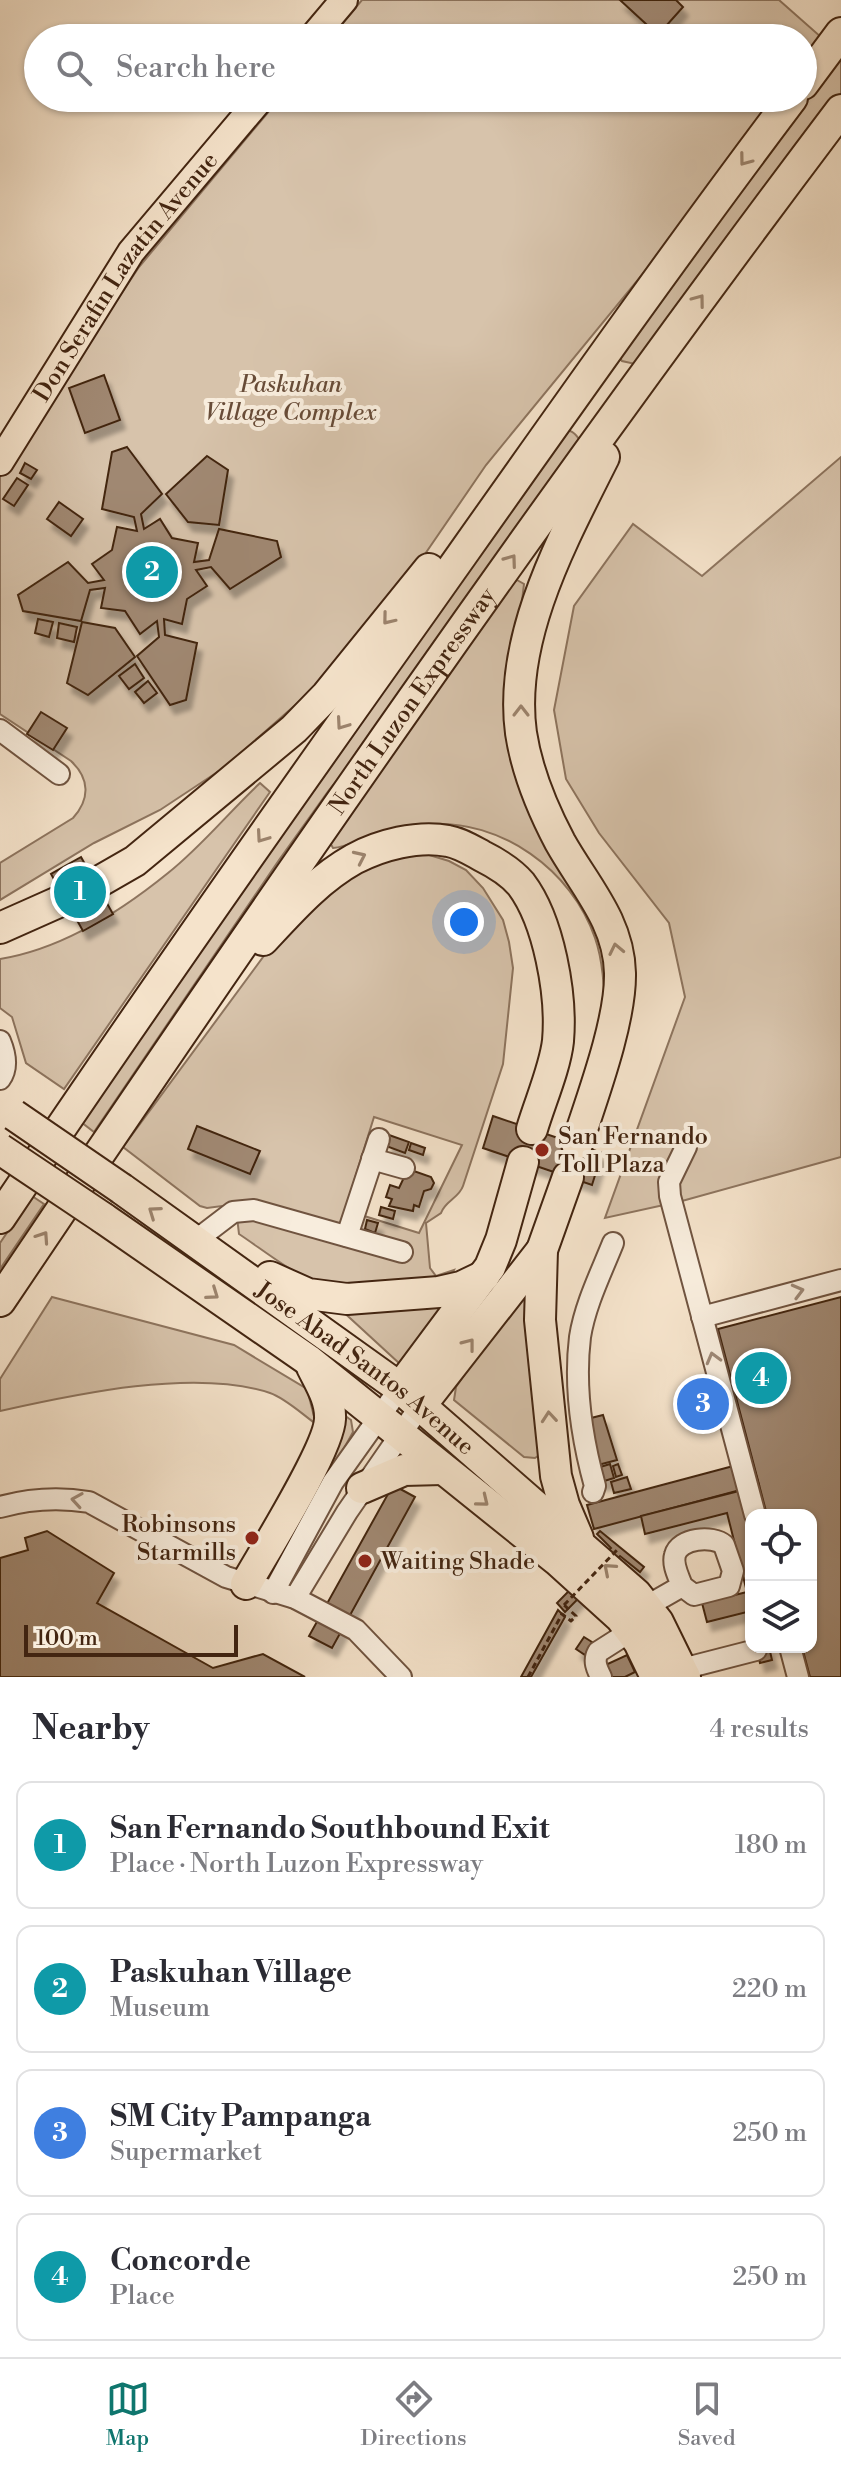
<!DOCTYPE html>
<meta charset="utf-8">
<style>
:root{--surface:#fff;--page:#f2f2f3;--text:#2b2b33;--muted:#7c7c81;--line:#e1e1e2;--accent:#0f766e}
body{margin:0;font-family:"Libre Bodoni",serif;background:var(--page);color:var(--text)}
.controls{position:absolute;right:24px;bottom:24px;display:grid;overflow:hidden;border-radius:16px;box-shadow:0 2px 6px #0004}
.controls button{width:72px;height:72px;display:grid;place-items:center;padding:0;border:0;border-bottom:2px solid var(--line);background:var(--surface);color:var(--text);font:40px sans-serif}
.scale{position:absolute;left:24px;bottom:20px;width:214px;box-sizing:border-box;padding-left:8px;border:4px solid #432511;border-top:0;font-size:22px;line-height:28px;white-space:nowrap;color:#432511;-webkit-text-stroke:6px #f8eddd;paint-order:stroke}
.you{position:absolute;left:464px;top:922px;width:28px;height:28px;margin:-20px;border:6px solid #fff;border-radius:50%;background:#1a73e8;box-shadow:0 0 0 12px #1a73e833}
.badge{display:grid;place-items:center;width:52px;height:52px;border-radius:50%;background:var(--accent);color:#fff;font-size:26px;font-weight:700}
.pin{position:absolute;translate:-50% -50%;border:4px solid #fff;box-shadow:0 2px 8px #0006}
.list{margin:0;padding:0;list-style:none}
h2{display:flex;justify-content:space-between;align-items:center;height:104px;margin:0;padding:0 32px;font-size:34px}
h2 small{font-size:26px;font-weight:400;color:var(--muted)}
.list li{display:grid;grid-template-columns:52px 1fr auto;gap:24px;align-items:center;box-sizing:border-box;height:128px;margin:0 16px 16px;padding:0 16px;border:2px solid var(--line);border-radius:16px}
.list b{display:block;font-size:30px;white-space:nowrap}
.list p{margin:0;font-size:26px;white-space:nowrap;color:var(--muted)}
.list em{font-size:26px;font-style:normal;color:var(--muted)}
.icon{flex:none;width:44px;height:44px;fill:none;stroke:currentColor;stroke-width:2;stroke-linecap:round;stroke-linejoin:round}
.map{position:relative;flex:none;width:841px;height:1677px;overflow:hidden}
.search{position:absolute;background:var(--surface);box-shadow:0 2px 6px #0004;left:24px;right:24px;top:24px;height:88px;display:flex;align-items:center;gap:20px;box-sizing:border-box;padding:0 28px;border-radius:44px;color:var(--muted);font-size:30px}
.sheet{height:680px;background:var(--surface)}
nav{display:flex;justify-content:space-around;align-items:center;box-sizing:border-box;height:112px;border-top:2px solid var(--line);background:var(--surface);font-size:22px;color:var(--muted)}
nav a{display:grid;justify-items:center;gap:4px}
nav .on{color:var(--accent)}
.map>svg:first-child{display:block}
.green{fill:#d7c3ab;stroke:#8d745e;stroke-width:2;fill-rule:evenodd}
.building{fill:#a08872;stroke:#432511;stroke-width:2;filter:url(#shadow)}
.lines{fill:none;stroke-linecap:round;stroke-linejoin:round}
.minor-casing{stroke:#705440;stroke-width:24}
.major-casing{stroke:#432511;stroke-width:30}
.highway-casing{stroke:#432511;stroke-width:34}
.path{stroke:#432511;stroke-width:3;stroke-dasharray:6 4;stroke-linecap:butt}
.minor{stroke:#f8eddd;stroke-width:20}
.major{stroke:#f5e3cb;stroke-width:26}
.highway{stroke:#f5e3cb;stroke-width:30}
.highway-bridge-casing{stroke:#432511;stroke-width:34;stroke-linecap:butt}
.path-bridge{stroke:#432511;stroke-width:3;stroke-dasharray:6 4;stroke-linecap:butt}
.highway-bridge{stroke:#f5e3cb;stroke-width:30}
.oneway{stroke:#9c846e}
.oneway2{stroke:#9e8977}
.poi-dot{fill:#8f2418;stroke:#f8eddd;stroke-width:3}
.labels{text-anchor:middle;stroke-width:8;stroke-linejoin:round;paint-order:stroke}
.street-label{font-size:24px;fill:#432511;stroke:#f8eddd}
.park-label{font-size:24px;font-style:italic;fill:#684c38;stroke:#f8eddd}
.poi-label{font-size:24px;fill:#432511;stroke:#f8eddd;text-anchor:start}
</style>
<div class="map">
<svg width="841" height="1677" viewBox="0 0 841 1677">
<defs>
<filter id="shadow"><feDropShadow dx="5" dy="9" stdDeviation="2" flood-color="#0004"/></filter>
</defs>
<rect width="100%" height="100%" fill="#f5e3cb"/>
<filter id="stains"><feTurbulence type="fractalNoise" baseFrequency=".0025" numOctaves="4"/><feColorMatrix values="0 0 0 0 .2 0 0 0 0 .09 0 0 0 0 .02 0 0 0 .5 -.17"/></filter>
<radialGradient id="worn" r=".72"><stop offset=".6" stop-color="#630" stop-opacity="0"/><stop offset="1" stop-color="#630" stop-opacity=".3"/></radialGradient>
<!-- green -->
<g class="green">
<polygon points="362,0 779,0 830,45 803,78 803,38 330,38"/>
<polygon points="841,51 841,95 635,364 622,361 618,355"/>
<path d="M280,98h507l-301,367 -87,127 -81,93 -93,82 -65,43 -66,33 -94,57v-37l73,-45c17,-19 17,-39 -2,-57l-71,-47v-237l139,-210z"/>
<path d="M562,430c9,0 12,2 17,9l-3,11 -181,261 -66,79 -50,70 -185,272 -13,-10z"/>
<polygon points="841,457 841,1157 682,1201 605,1218 685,997 669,923 599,833 566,779 554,710 574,606 633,524 702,576"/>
<path d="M517,580l7,4 -14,118 96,238 -1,71c-1,-24 -2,-50 -10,-73 -23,-68 -94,-119 -167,-114 -20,1 -41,6 -60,13 -12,4 -22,10 -35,11l-4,-7 175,-254z"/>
<path d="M260,783l10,9 -206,297 -38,-26 -14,-46 -12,-9v-49c62,-10 120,-47 168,-86 33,-26 61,-61 92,-90z"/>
<path d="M426,854l23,7 17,9 17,18 20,32 6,22 4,26 -10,96 -40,122c-4,12 -18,15 -22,27l-15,10 4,45 6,8 18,-6 -6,12c-43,5 -95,15 -136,-2 -26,-11 -49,-30 -73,-46l-2,-17 -15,-11 -15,2 -7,-2 -77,-59 146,-198 75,-73 51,-19zM374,1117l88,28 -43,88 -74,-23z"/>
<polygon points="32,1196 44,1204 0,1269 0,1243"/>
<path d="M52,1297l182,48 73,44 9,35c-14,-10 -31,-26 -46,-31 -75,-25 -194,1 -270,18v-32z"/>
<polygon points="523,1299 526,1302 542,1453 535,1458 524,1457 454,1400 456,1387 514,1302"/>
<polygon points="452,1300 400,1364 338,1307"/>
<polygon points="344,1415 351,1420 353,1432 270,1583 261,1577"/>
</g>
<!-- building -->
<g class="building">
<polygon points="620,0 676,0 683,7 658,35"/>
<polygon points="104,375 120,420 85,433 69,388"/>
<polygon points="127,447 162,494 141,514 144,529 160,519 172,538 198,543 194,562 209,560 219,529 277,541 281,557 230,589 211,567 196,570 207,586 187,599 182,624 164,619 165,635 197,643 186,700 170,705 137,656 159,637 157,621 140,634 125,611 101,608 105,588 90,590 81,621 23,611 18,595 68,562 88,583 104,580 92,564 112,550 117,527 137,531 134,517 102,509 112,452"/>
<polygon points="207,456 228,470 219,525 188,522 166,494"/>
<polygon points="25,463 37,470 31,479 20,473"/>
<polygon points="17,478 28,485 14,506 3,499"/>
<polygon points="59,502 83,519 71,536 47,519"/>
<polygon points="38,619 53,622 49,637 35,633"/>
<polygon points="82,622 115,628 135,657 88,695 67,683"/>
<polygon points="59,623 77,627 74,642 57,638"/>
<polygon points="135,664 144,678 129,689 119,676"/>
<polygon points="148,681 157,693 144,703 135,692"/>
<polygon points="41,712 67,728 53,750 27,734"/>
<polygon points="81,857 113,914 83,931 51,874"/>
<polygon points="493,1116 602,1153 592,1185 483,1148"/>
<polygon points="197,1126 260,1151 250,1174 188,1149"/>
<polygon points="389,1135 409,1142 405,1153 386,1146"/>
<polygon points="411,1143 425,1148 423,1155 409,1150"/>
<polygon points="408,1169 431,1177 434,1183 431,1189 424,1191 419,1207 414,1205 413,1211 389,1206 392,1199 386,1197 390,1185 399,1188"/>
<polygon points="381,1207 395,1211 393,1219 379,1215"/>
<polygon points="367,1220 378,1223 375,1233 365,1229"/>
<polygon points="841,1297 841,1677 810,1677 802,1647 811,1647 811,1515 767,1515 718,1329"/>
<polygon points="603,1415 617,1460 598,1465 587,1419"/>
<polygon points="752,1461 759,1485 594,1529 587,1505"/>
<polygon points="610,1464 614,1478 601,1482 597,1468"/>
<polygon points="618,1464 622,1475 616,1477 613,1466"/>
<polygon points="627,1477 631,1489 614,1493 611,1482"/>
<polygon points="393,1485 415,1497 332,1648 309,1636"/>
<polygon points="739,1491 751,1537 751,1611 707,1622 702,1603 747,1592 727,1513 645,1534 641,1516"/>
<polygon points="47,1531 114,1573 97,1603 213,1668 263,1654 305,1677 0,1677 0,1558 28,1550 25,1538"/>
<polygon points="600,1531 644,1567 640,1572 620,1556 565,1612 557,1603 611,1548 597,1534"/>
<polygon points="558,1610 565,1617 531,1677 521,1677"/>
<polygon points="584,1637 592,1642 585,1655 576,1649"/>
<polygon points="756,1647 769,1647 772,1660 760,1663"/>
<polygon points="627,1655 635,1672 625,1677 604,1677 599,1668"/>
</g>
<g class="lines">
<!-- minor casing -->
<g class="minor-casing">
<g id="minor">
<polyline points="0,730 59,774"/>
<path d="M0,1041c5,12 8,27 0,38"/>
<polyline points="686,1147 669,1182 670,1196 755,1515"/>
<polyline points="372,1159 404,1168"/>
<polyline points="347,1236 379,1139"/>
<polyline points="195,1241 233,1212 254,1210 402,1252"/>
<polyline points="702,1317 841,1280"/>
<path d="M593,1492l2,-6c-13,-47 -21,-100 -15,-149 5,-32 21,-64 33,-94"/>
<path d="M0,1507c29,-8 59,-10 89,-5l137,75 69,21 61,32 45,47"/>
<polyline points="273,1593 333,1482 400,1388"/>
<polyline points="295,1598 347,1512 421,1405"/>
<path d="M647,1606l35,-20 12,9 35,-9 4,-15 -9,-26c-11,-10 -45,-7 -49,10 -3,10 4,22 7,31"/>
<polyline points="790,1647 798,1677"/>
<polyline points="682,1669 756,1650"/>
<path d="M601,1677c-4,-8 -8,-16 -3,-25l33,-21"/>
</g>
</g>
<!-- major casing -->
<g class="major-casing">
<g id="major">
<polyline points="312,38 344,0"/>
<path id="s1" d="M0,462l131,-210 130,-154"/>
</g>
</g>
<!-- highway casing -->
<g class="highway-casing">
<g id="highway">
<polyline points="803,84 841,33"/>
<polyline points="95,884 135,861 294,729 327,695 429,569"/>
<polyline points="0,928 63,900"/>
<path d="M263,940c28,-30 55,-61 91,-81 26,-14 64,-24 94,-18 12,2 23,9 34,15 14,7 28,15 39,28 28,37 41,111 37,157 -3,27 -18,61 -26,88"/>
<path d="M577,1144c15,-46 44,-123 43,-171 -1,-52 -36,-88 -60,-131 -18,-34 -33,-70 -39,-109 -13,-95 42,-194 83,-276"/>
<polyline points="568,1177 542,1250 540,1320 556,1476 564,1505 578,1538"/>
<path id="s2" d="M122,1189l278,199 236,206 22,28 27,55"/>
<path d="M0,1218c138,-206 281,-409 425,-611 121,-171 241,-342 367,-509"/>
<polyline points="103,1218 308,1360 557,1560 621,1618 639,1642 656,1677"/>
<polyline points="270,1277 308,1294 347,1299 439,1292 461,1287 484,1276"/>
<path id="s3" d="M0,1301c271,-403 548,-803 841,-1191"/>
<polyline points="400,1388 490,1267 501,1240 523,1162"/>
<polyline points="421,1405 542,1250"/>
<polyline points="362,1488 404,1470 442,1469"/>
<path d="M246,1584c18,-32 83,-135 84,-165 1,-19 -10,-36 -18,-52"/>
</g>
</g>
<!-- path -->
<polyline class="path" points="528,1677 562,1614 571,1621 576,1616 564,1605"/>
<!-- minor -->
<use href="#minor" class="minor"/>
<!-- major -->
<use href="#major" class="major"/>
<!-- highway -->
<use href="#highway" class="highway"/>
<!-- highway-bridge casing -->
<g class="highway-bridge-casing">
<g id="highway-bridge">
<polyline points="14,1115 122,1189"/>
<polyline points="0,1149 103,1218"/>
</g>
</g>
<!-- path-bridge -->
<polyline class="path-bridge" points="564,1605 618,1549"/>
<!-- highway-bridge -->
<use href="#highway-bridge" class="highway-bridge"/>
</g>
<!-- one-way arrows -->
<defs><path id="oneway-chevron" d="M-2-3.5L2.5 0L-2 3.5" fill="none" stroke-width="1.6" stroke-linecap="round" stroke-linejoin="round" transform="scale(2)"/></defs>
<g class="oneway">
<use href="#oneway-chevron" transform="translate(745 160) rotate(127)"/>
<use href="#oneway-chevron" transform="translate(699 300) rotate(-53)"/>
<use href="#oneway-chevron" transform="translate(511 560) rotate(-54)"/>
<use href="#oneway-chevron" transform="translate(388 619) rotate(129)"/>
<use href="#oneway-chevron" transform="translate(521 711) rotate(-90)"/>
<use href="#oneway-chevron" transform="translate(342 724) rotate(125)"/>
<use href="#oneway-chevron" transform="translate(262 837) rotate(125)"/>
<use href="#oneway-chevron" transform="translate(360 857) rotate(-25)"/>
<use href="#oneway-chevron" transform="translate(616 949) rotate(-102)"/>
<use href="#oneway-chevron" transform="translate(154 1212) rotate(-145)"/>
<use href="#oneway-chevron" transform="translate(43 1237) rotate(-56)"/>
<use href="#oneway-chevron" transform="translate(213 1294) rotate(35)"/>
<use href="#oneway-chevron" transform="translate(469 1344) rotate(-52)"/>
<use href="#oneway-chevron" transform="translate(549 1417) rotate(-95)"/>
<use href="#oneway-chevron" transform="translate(483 1501) rotate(39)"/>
<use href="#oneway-chevron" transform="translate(609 1569) rotate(-139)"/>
</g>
<g class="oneway2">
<use href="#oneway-chevron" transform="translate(798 1291) rotate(-15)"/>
<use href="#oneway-chevron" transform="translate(713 1358) rotate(-105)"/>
<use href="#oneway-chevron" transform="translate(77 1500) rotate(-171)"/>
</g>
<!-- markers -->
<g class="poi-dot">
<circle cx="542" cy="1150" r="8"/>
<circle cx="252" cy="1538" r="8"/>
<circle cx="365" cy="1561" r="8"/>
</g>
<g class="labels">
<!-- street labels -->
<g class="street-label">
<text dy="8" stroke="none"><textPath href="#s1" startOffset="224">Don Serafin Lazatin Avenue</textPath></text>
<text dy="8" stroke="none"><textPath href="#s3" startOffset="728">North Luzon Expressway</textPath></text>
<text dy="8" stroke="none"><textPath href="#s2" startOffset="302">Jose Abad Santos Avenue</textPath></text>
</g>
<!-- park labels -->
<g class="park-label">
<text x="291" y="392">Paskuhan<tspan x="291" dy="28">Village Complex</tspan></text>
</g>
<!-- poi labels -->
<g class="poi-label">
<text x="558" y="1144">San Fernando<tspan x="558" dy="28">Toll Plaza</tspan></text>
<text x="236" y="1532" text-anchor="end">Robinsons<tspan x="236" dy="28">Starmills</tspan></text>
<text x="381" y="1569">Waiting Shade</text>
</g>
</g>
<rect width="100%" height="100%" filter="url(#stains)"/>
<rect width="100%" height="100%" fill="url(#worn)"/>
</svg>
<div class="controls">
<button><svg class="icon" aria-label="locate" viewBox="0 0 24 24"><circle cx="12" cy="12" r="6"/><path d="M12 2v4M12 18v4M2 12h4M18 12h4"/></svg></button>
<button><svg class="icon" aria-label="layers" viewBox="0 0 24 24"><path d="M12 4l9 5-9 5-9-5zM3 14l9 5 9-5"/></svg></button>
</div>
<div class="scale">100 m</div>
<div class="you"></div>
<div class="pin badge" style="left:80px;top:892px;background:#0f9aa8">1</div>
<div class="pin badge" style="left:152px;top:572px;background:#0f9aa8">2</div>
<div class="pin badge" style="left:703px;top:1404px;background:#3f7fe0">3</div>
<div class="pin badge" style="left:761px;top:1378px;background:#0f9aa8">4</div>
<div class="search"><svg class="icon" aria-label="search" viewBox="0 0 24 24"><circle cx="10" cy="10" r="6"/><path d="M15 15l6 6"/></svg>Search here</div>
</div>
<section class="sheet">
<h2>Nearby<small>4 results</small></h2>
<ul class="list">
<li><span class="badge" style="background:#0f9aa8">1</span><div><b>San Fernando Southbound Exit</b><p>Place · North Luzon Expressway</p></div><em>180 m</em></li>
<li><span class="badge" style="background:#0f9aa8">2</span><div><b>Paskuhan Village</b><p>Museum</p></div><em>220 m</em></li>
<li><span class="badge" style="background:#3f7fe0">3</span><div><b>SM City Pampanga</b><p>Supermarket</p></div><em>250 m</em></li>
<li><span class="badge" style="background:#0f9aa8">4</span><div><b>Concorde</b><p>Place</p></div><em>250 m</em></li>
</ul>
</section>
<nav>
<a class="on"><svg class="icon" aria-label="map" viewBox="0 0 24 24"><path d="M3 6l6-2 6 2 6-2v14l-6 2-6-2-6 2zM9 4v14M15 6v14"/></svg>Map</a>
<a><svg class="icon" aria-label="directions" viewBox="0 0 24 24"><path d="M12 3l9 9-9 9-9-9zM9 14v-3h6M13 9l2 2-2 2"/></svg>Directions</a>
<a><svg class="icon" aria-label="saved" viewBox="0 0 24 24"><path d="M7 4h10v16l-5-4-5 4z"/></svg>Saved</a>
</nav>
